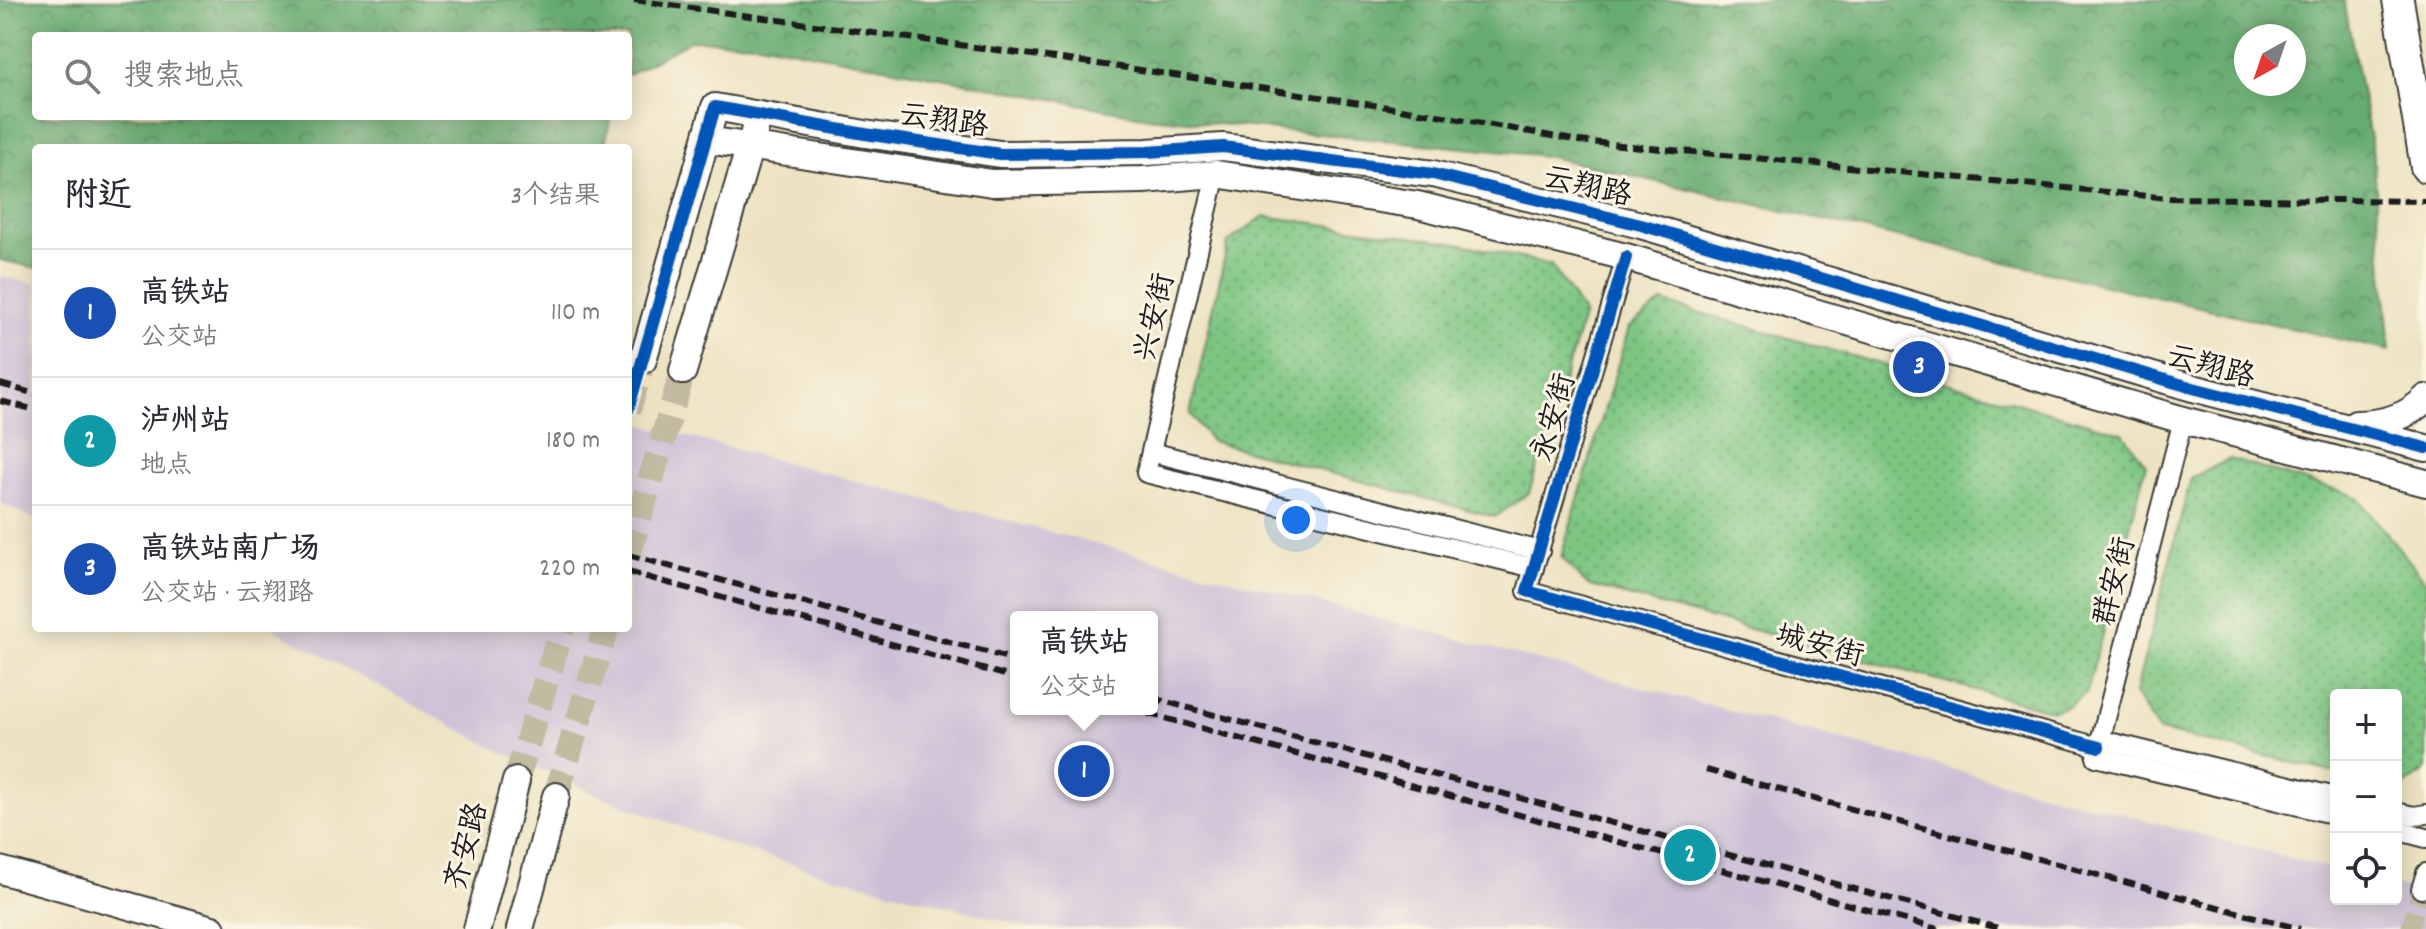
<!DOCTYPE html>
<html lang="zh">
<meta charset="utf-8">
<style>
:root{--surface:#fff;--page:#f7f7f7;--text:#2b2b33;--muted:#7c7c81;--line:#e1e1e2;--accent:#1f6fb2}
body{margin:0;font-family:Dekko,"LXGW WenKai TC",sans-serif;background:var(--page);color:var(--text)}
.controls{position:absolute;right:24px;bottom:24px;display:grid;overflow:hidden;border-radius:8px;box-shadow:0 4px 20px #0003}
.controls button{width:72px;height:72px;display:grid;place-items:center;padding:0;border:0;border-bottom:2px solid var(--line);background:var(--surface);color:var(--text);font:40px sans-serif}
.compass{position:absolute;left:2234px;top:24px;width:72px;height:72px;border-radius:50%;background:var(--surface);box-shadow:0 4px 20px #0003;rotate:220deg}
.you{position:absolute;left:1296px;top:520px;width:28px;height:28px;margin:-20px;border:6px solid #fff;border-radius:50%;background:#1a73e8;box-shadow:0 0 0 12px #1a73e833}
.badge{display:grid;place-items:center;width:52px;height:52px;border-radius:50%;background:var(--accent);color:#fff;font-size:26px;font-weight:700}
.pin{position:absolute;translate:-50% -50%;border:4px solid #fff;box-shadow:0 2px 8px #0006}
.popup{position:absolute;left:1010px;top:611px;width:148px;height:104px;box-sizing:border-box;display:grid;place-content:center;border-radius:8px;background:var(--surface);filter:drop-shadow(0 2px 6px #0005);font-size:26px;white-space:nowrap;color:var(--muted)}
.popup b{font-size:30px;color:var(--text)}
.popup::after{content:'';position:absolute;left:50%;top:100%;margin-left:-16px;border:16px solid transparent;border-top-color:var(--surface)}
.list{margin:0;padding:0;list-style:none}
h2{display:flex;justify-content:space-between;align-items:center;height:104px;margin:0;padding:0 32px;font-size:34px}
h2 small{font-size:26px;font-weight:400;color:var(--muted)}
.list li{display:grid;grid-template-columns:52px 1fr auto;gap:24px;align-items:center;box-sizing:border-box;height:128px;padding:0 32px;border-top:2px solid var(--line)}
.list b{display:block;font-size:30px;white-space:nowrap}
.list p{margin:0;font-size:26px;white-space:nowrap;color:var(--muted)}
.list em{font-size:26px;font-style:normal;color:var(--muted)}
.icon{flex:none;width:44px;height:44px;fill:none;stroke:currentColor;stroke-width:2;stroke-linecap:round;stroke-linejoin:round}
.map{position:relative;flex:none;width:2426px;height:929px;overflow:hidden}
.search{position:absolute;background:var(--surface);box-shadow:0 4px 20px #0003;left:32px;top:32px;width:600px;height:88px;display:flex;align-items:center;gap:20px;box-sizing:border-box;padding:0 28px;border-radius:8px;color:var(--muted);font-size:30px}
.panel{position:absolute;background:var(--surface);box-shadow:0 4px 20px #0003;left:32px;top:144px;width:600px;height:488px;border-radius:8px}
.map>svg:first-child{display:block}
.railway{fill:#cbbfd6;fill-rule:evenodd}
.grass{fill:url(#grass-dots);stroke:#4c714f;stroke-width:2}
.forest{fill:url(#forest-crowns);stroke:#416446;stroke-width:2;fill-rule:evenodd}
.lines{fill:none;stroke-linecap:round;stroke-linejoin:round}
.street-tunnel{stroke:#c3bba1;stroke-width:18;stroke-dasharray:18 9;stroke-linecap:butt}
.secondary-tunnel{stroke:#c3bba1;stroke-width:26;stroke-dasharray:26 13;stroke-linecap:butt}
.street-casing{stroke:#3b3a35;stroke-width:22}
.secondary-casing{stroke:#3b3a35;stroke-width:30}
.primary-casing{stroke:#3b3a35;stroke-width:34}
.street{stroke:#fff;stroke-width:18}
.secondary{stroke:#fff;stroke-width:26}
.primary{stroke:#fff;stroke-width:30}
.rail{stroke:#1c1c1c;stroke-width:6;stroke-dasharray:12 6;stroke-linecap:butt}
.cycleway-casing{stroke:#fcf5e5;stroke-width:17}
.cycleway{stroke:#0057b8;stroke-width:12}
.labels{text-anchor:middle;stroke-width:6;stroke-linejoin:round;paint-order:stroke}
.street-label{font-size:30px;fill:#1c1c1c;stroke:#fcf5e5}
</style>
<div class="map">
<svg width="2426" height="929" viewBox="0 0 2426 929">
<defs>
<pattern id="grass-dots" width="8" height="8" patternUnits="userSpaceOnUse" patternTransform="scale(2)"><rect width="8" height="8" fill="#7dc682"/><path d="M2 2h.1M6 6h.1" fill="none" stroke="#66a06a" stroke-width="1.8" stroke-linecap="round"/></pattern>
<pattern id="forest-crowns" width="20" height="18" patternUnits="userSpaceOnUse" patternTransform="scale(2)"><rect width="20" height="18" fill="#66ab70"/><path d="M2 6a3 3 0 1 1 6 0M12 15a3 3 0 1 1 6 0" fill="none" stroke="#538a5b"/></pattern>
</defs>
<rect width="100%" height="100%" fill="#fcf5e5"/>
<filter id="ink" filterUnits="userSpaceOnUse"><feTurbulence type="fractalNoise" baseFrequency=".0125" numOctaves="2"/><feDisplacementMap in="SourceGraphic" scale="16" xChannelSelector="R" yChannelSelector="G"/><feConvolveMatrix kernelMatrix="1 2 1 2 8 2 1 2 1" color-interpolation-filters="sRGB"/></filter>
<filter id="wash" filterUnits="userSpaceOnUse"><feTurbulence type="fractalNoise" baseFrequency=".006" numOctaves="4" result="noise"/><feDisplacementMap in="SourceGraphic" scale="32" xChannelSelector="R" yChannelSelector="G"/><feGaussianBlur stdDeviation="1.8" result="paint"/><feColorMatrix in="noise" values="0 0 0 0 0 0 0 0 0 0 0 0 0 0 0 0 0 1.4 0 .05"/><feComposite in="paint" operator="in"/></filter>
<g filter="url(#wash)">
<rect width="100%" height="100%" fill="#ede3c2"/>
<!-- railway -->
<g class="railway">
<polygon points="0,276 36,284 36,520 0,503"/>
<path d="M628,421l1708,449v29h60v-14l30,8v36h-1391l-221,-58 -93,-29 -106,-40 -116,-51 -228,-123h357zM1016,617h136v92h-136z"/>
</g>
<!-- grass -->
<g class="grass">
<polygon points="1264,216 1458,243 1551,265 1584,314 1529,493 1495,517 1211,441 1190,414 1228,242"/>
<polygon points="1662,302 2123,433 2146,465 2087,692 2067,706 2053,711 1587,585 1561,557 1629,327"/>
<polygon points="2230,459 2356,496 2426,581 2426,770 2399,789 2396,788 2396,695 2336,695 2336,773 2158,730 2135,694 2191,478"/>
</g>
<!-- forest -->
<path class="forest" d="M0,0h2344l29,154 17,197 -844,-195 -399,-39 -389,-74 -67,-3 -63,35v-39h-592v80h575l-7,32h-568v120l-36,-8zM2246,36h48v48h-48z"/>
</g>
<g filter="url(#ink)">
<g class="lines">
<!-- street-tunnel -->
<polyline class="street-tunnel" points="2410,929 2421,889"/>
<!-- secondary-tunnel -->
<g class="secondary-tunnel">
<polyline points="628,410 643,360"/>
<polyline points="628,555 683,371"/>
<polyline points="516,781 562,628"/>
<polyline points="556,796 606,628"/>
</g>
<!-- street casing -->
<g class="street-casing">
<g id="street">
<polyline points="1216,174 1146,473 1534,568"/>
<polyline points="1626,257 1527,591 2099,747"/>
<polyline points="2183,420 2096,757 2336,815"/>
<polyline points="1151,452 1540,551"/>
<polyline points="2101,740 2336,797"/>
<polyline points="2396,812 2414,816 2426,814"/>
<polyline points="2396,830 2426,838"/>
<polyline points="2421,889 2426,873"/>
</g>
</g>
<!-- secondary casing -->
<g class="secondary-casing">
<g id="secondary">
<polyline points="707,140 992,183 1143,180 1216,174 1418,205 1626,257 2183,420 2426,483"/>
<polyline points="643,360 715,107 865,134 1000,154 1147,152 1223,147 1433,174 1641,225 2193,388 2426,448"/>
<polyline points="683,371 755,129"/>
<path d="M2356,424c26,0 52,-7 70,-26"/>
<polyline points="0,870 212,929"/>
<polyline points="477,929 516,781"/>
<polyline points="520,929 556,796"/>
</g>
</g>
<!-- primary casing -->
<g class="primary-casing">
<polyline id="primary" points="2398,0 2426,167"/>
</g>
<!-- street -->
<use href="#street" class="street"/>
<!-- secondary -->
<use href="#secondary" class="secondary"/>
<!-- primary -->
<use href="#primary" class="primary"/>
<!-- rail -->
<g class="rail">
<polyline points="634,0 1134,69 1427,113 1579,141 2169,198 2426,201"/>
<polyline points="0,384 36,394"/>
<polyline points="0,401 36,410"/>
<polyline points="628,555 1016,660"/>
<polyline points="628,572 1016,678"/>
<polyline points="1152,698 2002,929"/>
<polyline points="1131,709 1938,929"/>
<polyline points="1706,770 2300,929"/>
</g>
<!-- cycleway casing -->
<g class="cycleway-casing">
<g id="cycleway">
<polyline points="1626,257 1527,591 2099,747"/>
<polyline points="628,410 715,107 865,134 1000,154 1147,152 1223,147 1433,174 1641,225 2193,388 2426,448"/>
</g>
</g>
<!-- cycleway -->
<use href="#cycleway" class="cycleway"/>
</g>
</g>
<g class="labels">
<!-- street labels -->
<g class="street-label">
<text transform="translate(944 119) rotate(8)" y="10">云翔路</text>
<text transform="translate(1588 185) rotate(13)" y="10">云翔路</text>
<text transform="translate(1153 317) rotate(-77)" y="10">兴安街</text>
<text transform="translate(2211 365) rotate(15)" y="10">云翔路</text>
<text transform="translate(1552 417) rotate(-74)" y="10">永安街</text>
<text transform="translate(2113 581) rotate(-76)" y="10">群安街</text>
<text transform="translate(1820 644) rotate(15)" y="10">城安街</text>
<text transform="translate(465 846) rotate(-75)" y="10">齐安路</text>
</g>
</g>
</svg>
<div class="controls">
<button>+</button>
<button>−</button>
<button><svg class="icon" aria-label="locate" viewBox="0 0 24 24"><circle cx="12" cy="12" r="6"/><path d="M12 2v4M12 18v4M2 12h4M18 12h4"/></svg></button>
</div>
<svg class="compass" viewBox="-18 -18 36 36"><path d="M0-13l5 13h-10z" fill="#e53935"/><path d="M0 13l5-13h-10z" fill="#7c7c81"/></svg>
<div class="you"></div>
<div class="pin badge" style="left:1084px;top:771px;background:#1a4fb4">1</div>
<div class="popup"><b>高铁站</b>公交站</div>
<div class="pin badge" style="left:1690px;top:855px;background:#0f9aa8">2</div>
<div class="pin badge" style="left:1919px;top:367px;background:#1a4fb4">3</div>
<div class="search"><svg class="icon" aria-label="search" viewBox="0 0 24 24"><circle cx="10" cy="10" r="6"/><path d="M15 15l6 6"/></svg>搜索地点</div>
<section class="panel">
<h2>附近<small>3个结果</small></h2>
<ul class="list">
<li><span class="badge" style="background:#1a4fb4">1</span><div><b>高铁站</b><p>公交站</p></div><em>110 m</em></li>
<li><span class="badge" style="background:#0f9aa8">2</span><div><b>泸州站</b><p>地点</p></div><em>180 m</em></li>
<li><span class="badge" style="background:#1a4fb4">3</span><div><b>高铁站南广场</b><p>公交站 · 云翔路</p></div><em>220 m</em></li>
</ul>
</section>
</div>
